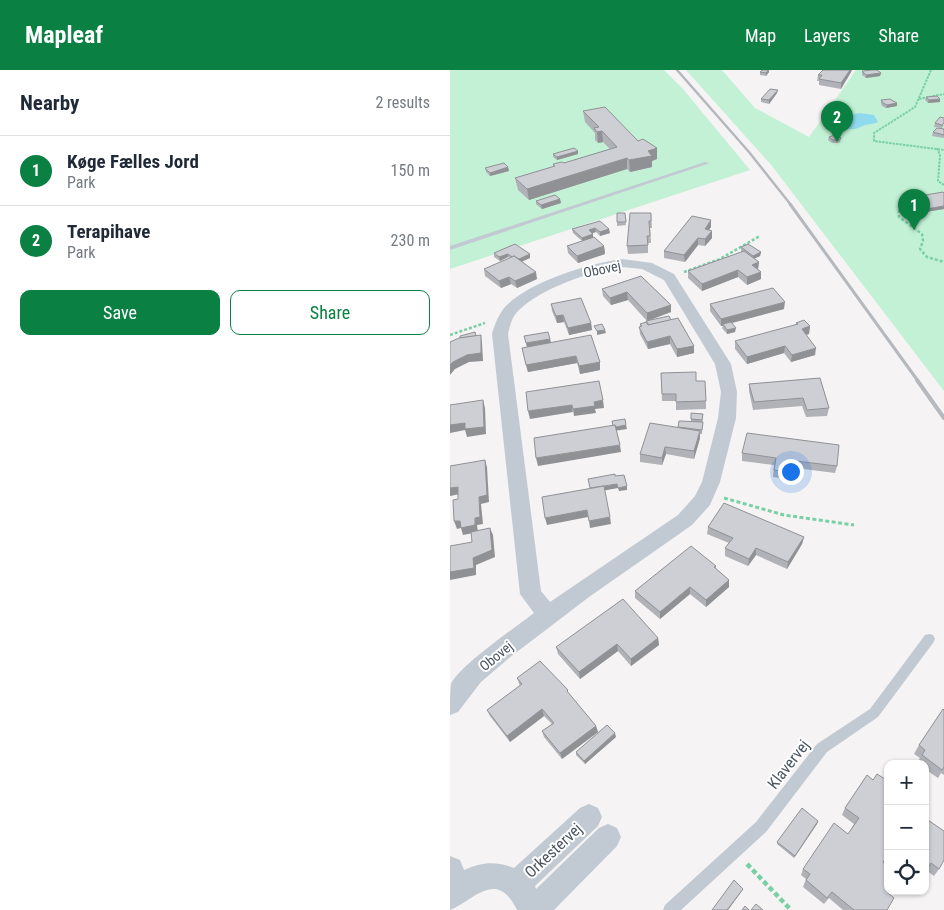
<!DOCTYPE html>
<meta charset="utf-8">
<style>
:root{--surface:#fff;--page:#f6f6f7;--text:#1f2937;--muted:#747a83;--line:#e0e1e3;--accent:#0b8043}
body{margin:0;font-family:"Roboto Condensed",sans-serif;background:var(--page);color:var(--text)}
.controls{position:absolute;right:15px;bottom:15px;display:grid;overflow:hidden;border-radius:10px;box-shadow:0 1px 4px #0004}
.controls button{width:45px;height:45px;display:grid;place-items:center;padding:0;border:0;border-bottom:1px solid var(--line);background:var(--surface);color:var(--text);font:25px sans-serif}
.you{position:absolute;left:340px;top:401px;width:18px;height:18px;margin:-12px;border:4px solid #fff;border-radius:50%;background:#1a73e8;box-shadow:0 0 0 8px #1a73e833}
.badge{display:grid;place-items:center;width:32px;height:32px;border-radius:50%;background:var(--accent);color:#fff;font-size:16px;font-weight:700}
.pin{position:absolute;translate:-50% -41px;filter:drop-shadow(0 1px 2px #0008)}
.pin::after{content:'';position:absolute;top:26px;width:18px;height:15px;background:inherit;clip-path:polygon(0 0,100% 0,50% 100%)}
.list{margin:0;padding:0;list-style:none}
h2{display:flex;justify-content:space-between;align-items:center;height:65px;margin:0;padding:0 20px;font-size:21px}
h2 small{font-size:16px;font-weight:400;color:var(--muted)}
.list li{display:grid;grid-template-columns:32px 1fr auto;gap:15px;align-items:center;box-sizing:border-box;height:70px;padding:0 20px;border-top:1px solid var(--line)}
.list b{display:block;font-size:19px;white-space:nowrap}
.list p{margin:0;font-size:16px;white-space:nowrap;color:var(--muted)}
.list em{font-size:16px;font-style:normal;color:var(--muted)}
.actions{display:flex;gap:10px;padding:15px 20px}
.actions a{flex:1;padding:11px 0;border:1px solid var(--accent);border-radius:10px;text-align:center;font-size:18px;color:var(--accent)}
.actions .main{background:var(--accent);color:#fff}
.icon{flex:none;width:28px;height:28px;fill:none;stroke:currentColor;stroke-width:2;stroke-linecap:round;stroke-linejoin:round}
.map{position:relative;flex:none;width:494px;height:840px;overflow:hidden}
header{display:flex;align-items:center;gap:30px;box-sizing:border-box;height:70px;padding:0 25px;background:var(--accent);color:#fff}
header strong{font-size:24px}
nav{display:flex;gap:28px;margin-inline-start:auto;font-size:18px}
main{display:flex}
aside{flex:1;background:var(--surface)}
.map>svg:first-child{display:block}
.green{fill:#c3f1d5}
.water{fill:#90daee}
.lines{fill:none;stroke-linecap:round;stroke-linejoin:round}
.path-far3{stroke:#7ad0a6;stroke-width:2;stroke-dasharray:2.5 1;stroke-linecap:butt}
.path-far2{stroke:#7ad0a6;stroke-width:2.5;stroke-dasharray:3 2;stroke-linecap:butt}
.path-far1{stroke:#7ad0a6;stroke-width:3;stroke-dasharray:4 2.5;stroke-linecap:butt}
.path{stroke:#7ad0a6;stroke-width:4.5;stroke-dasharray:5 3;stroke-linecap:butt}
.lane{fill:#c1cad2;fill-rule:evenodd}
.street{fill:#c1cad2;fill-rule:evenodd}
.rail-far2{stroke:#b5b8bd;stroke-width:2.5}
.rail-far1{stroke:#b5b8bd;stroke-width:3}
.rail{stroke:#b5b8bd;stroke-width:4}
.wall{fill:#b0b2b7}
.shaded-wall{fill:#909195}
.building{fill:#cdcfd5;stroke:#909195}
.labels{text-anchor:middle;stroke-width:4;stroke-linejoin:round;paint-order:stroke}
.street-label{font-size:14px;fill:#4a5661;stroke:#fff}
.near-street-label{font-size:16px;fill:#4a5661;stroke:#fff}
</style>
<header>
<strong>Mapleaf</strong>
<nav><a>Map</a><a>Layers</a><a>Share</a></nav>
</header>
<main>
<aside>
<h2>Nearby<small>2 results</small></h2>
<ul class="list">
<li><span class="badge">1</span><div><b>Køge Fælles Jord</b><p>Park</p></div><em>150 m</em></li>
<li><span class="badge">2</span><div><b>Terapihave</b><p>Park</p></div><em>230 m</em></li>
</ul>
<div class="actions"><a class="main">Save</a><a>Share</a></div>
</aside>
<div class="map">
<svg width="494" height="840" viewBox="0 0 494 840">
<rect width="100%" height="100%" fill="#f5f3f3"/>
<!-- green -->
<g class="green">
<polygon points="0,0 214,0 233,19 300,100 0,199"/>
<polygon points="236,0 272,0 305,38 359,67 406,0 494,0 494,321 322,96"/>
</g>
<!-- water -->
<path class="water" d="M409,43l15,2 4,7c-5,2 -8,2 -13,3 -8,3 -12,7 -21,2l-1,-3c6,-7 7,-9 16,-11z"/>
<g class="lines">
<!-- path-far3 -->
<g class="path-far3">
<polyline points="481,0 465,37 424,63 424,71 494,80"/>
<polyline points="469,29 494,24"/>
<polyline points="487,78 490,85 488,111 494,115"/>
</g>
<!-- path-far2 -->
<g class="path-far2">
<polyline points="449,140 449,147 472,164 473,171 470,179 477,187 494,192"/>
<polyline points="234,202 270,189 310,166"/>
<polyline points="0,265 35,253"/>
</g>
<!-- path-far1 -->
<polyline class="path-far1" points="274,428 334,445 404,455"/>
<!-- path -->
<polyline class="path" points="297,794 341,840"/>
<!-- lane -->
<g class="lane">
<polygon points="255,92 260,93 0,180 0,176"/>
<polygon points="479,564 483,565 485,569 483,573 428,647 377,682 316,762 231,840 213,840 215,835 306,752 367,674 420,639 475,565"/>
</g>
<!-- street -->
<g class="street">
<path d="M172,189l30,4 22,11 57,90 6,28 -1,26 -16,64 -10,23 -18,20 -103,72 -80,61 -28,24 -23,30 -8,3c0,-9 0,-24 1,-31 8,-18 65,-57 83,-71l-14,-19 -28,-260c3,-11 8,-23 16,-30 24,-23 82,-41 114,-45zM172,197l20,2 22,11 51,84 6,28 -3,26 -16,64 -7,14 -17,19 -128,87 -9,-11 -33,-257c2,-8 4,-18 11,-24 23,-22 72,-39 103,-43z"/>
<path d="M139,734l9,4 4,9 -4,9 -63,60 1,3 63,-61 9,-4 9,4 4,9 -4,9 -63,64h-37c-20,-42 -43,-10 -67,0v-54l10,4 4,10c18,-8 31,-9 50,-2l66,-60z"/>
</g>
<!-- rail-far2 -->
<polyline class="rail-far2" points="227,0 299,82 341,135"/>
<!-- rail-far1 -->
<polyline class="rail-far1" points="340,134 468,311"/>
<!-- rail -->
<polyline class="rail" points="467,310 494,348"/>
</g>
<!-- wall -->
<g class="wall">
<polygon points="373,0 402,0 401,2 391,19 369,15 369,11 367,11 368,5"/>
<polygon points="412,1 431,3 430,6 416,8 412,5"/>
<polygon points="310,2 319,2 316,6 310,5"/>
<polygon points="327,23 319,34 311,32 311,29"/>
<polygon points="476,27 490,32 478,33 475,30"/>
<polygon points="431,30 447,33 447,36 436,38 432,36 431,33"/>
<polygon points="133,41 188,71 207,78 207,89 202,91 202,97 180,102 177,99 79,130 68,120 65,108 103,97 103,94 114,93 160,79 153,72 148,73 145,70 145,63 135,52"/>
<polygon points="485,53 494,55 492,58 484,57"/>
<polygon points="494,59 494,68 482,66 483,62"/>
<polygon points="379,67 391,68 390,72 388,73 382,73 378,70"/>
<polygon points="128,81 128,84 107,90 103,87 103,84"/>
<polygon points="58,97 59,101 40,106 36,102 35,98"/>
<polygon points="494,123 494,139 469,143 458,131 458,128"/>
<polygon points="110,129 111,133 92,139 86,134 86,131"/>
<polygon points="175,143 176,155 167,156 167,152"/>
<polygon points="201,143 202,158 200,158 201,173 198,173 198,183 178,184 177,176"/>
<polygon points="261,150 261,157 259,160 262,168 255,176 248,175 235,192 214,188 214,181"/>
<polygon points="150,151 160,163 150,166 146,162 142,163 143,168 154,176 155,184 128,193 118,183 117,176 132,171 123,163 122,159"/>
<polygon points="65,174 80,188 72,191 87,209 67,218 61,214 51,218 35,206 34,199 60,188 58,187 50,191 44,187 44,183"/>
<polygon points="291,177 311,182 310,186 304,189 309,192 308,199 311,202 311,209 297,215 288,207 252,221 238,208 238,201 291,182"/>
<polygon points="191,206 221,235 221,242 197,251 178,230 161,235 153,226 152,219"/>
<polygon points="101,234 141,253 142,260 119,265 114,252 107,253 102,241"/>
<polygon points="260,234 334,239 282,253 285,262 277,264 272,258 273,256 271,256 260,241"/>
<polygon points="221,250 244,276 244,283 227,287 220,274 198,279 190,264 189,257 190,257 190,254 197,253 196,251"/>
<polygon points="346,253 360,256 359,264 356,265 365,285 341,292 334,283 297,294 285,279 285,271 346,255"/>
<polygon points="74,266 100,269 101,273 150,300 130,304 127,293 78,302 72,278 77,277"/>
<polygon points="211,303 246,311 256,331 256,339 226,340 226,331 212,331"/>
<polygon points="370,308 379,338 377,346 356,347 352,336 303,340 299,321 299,314"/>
<polygon points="241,343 253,344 252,364 250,364 250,368 244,389 216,384 212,395 190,392 190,384 228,357 241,352"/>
<polygon points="292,383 387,396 385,403 346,398 344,410 323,407 324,395 292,391"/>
<polygon points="258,457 354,467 352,474 337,499 306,485 298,496 275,486 275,478 279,473 257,464"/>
<polygon points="266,496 266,498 279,517 256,537 240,524 210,549 185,528 185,521"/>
<polygon points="208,568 209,575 181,596 168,581 130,609 108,584 106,577"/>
<polygon points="67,608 119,624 146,656 148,662 112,689 94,667 92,661 102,654 94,646 60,672 40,646 37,640 70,616"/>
<polygon points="494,640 494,705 491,703 488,708 475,699 475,694 467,693 470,688 464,684 469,675"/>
<polygon points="166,667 135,694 126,685 126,682"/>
<polygon points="417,705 433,792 436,821 437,840 393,840 379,828 374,834 353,817 356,809 351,805 353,799 398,764 404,754 392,745 395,738"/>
<polygon points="475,748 489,799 484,806 477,801 475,803"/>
<polygon points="368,751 367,754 344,788 327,774 327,772"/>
</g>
<!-- shaded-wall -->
<g class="shaded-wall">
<polygon points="318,0 319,0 319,2 316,6 316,3"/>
<polygon points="400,0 402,0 401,2 391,19 391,13"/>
<polygon points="431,3 430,6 416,8 416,5"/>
<polygon points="328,20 327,23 319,34 319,30"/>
<polygon points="490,29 490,32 478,33 479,30"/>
<polygon points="447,33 447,36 436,38 437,35"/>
<polygon points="152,61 153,72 148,73 147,62"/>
<polygon points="207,78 207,89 202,91 202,97 180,102 179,90 198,81"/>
<polygon points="128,81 128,84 107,90 107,87"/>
<polygon points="177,88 177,99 79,130 77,119"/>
<polygon points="58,97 59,101 40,106 40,103"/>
<polygon points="110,129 111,133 92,139 91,135"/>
<polygon points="494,136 494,139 469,143 470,140"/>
<polygon points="261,150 261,157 255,166 255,159"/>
<polygon points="145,158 146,162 139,164 139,160"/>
<polygon points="159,159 160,163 150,166 150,162"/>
<polygon points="262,161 262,168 255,176 255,169"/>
<polygon points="143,164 143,168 132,172 132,168"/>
<polygon points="248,168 248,175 235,192 234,185"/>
<polygon points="154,176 155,184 128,193 127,186"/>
<polygon points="311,182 310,186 303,189 303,186"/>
<polygon points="58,184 58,187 50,191 49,187"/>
<polygon points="80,184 80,188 67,194 66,190"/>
<polygon points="309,192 308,199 302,195"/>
<polygon points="288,200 288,207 252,221 252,214"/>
<polygon points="86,202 87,209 67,218 65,211"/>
<polygon points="311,202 311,209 297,215 297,207"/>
<polygon points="59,207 61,214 51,218 49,211"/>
<polygon points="177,222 178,230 161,235 160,228"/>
<polygon points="335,232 334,239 274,255 273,254 273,256 271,256 271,249"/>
<polygon points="221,235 221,242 197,251 197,243"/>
<polygon points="113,245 114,252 107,253 106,246"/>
<polygon points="141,253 142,260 119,265 118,258"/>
<polygon points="360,256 359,264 351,266 352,259"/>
<polygon points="286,258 285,262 277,264 277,260"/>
<polygon points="155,260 156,263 147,265 147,261"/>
<polygon points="31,265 32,273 33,291 19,292 5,299 0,305 0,295"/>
<polygon points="220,266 220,274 198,279 197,272"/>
<polygon points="100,269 101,273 77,277 76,273"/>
<polygon points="244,276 244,283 227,287 227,279"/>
<polygon points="335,276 334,283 297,294 297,287"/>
<polygon points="366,278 365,285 341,292 342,285"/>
<polygon points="126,286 127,293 78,302 76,295"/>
<polygon points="150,292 150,300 130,304 129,296"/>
<polygon points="33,330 35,338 36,364 17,367 15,360 0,363 0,355"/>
<polygon points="153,330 154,338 145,339 146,343 124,346 123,339 144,332"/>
<polygon points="122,335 123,342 80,349 78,341"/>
<polygon points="176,355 177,359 164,361 164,357"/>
<polygon points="250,361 250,368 244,389 244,381"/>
<polygon points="170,375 171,382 88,396 86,388"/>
<polygon points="215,377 216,384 212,395 212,388"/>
<polygon points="35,390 37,397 39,432 31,434 33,454 27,455 28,462 13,465 11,458 7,459 4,451 25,448"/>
<polygon points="167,414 168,418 141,423 140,419"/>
<polygon points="177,416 177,420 169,421 168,418"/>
<polygon points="8,417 10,424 0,426 0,418"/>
<polygon points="137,440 138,447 97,455 95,448"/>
<polygon points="160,447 161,454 140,458 139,451"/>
<polygon points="40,458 43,465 45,487 26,495 26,505 0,510 0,502 23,488"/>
<polygon points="354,467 352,474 337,499 338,492"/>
<polygon points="306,478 306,485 298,496 299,489"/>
<polygon points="279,510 279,517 256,537 256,530"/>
<polygon points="240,517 240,524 210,549 210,542"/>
<polygon points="208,568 209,575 181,596 181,589"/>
<polygon points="167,574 168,581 130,609 129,602"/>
<polygon points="92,639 94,646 60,672 57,666"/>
<polygon points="146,656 148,662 112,689 110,683"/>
<polygon points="165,663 166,667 135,694 134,691"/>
<polygon points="368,751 367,754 344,788 345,786"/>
<polygon points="293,819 292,821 278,840 277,840"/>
</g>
<!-- building -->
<g class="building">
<polygon points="312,0 318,0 316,3 310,2"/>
<polygon points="373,0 400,0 391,13 369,9 372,5 368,5"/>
<polygon points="423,0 427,0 431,3 416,5 412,1"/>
<polygon points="320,19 328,20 319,30 311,29"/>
<polygon points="487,26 490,29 479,30 476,27"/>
<polygon points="440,29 447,33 437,35 433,33 431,30"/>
<polygon points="155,37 188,71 193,69 207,78 198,81 202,86 179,90 177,88 77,119 65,108 105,96 103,94 112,92 114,93 167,77 152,61 147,62 144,58 149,57 133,41"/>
<polygon points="490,47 494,48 494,53 492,55 485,53"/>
<polygon points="487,58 494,59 494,65 483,62"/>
<polygon points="385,65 391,68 389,70 383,70 379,67"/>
<polygon points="124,78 128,81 107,87 103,84"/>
<polygon points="54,93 58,97 40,103 35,98"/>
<polygon points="493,122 494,123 494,136 470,140 458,128"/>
<polygon points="105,125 110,129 91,135 86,131"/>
<polygon points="167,143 175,143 176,152 167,152"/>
<polygon points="180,143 201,143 201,151 199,151 200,166 197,166 198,175 177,176"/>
<polygon points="242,146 261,150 255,159 262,161 255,169 248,168 234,185 214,181"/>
<polygon points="150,151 159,159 150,162 145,158 139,160 143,164 132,168 122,159"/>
<polygon points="144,167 154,176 127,186 117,176"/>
<polygon points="65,174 80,184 69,189 64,186 62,187 58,184 49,187 44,183"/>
<polygon points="298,174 311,182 303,186 291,177"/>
<polygon points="294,181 309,192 302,195 311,202 297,207 288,200 252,214 238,201"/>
<polygon points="64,186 86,202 65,211 59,207 49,211 34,199"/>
<polygon points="191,206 221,235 197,243 177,222 160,228 152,219"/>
<polygon points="323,218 335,232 271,249 260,234"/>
<polygon points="131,228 141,253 118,258 113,245 106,246 101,234"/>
<polygon points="219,246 221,250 199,255 196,251"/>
<polygon points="228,248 244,276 227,279 220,266 197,272 189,257 192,256 190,254 196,252 198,255"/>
<polygon points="354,250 360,256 352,259 366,278 342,285 335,276 297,287 285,271 348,254 346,253"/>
<polygon points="281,252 286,258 277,260 273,254"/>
<polygon points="152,254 155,260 147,261 144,256"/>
<polygon points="25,262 26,266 10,268 10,266"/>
<polygon points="98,262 100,269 76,273 74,266"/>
<polygon points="31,265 31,283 17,285 3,292 0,295 0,272 9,268"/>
<polygon points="141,265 150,292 129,296 126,286 76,295 72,278"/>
<polygon points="246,302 246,311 255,311 256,331 226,332 226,324 212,324 211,303"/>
<polygon points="370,308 379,338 357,340 353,328 304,332 299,314"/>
<polygon points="149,311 153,330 144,332 145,336 123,339 122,335 78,341 76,322"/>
<polygon points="33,330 34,357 15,359 15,353 0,355 0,335"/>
<polygon points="241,343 253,344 252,350 241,349"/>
<polygon points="175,349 176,355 166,357 165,355 163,356 162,351"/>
<polygon points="229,351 253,352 252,360 228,357"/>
<polygon points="200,353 250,361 244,381 215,377 212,388 190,384"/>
<polygon points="165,355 170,375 86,388 84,368"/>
<polygon points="297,363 389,375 387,396 346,391 345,403 324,400 326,388 292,383"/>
<polygon points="35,390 37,425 29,427 30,447 25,448 25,455 11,458 10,451 4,451 3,430 8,429 8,417 0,418 0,396"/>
<polygon points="165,404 165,406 174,405 177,416 168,418 167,414 140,418 138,409"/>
<polygon points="154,416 160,447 139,451 137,440 95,448 92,427"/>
<polygon points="274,433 354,467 338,492 306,478 299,489 275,478 283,468 258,457"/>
<polygon points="40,458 42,480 23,488 24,498 0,502 0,476 22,472 21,462"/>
<polygon points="241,476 266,496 264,497 279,510 256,530 240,517 210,542 185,521"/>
<polygon points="173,529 208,568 181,589 167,574 129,602 106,577"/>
<polygon points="90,591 118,620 117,621 146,656 110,683 92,661 104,653 92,639 57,666 37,640 72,614 67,608"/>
<polygon points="493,639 494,640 494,697 492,700 472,685 475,680 469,675"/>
<polygon points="157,655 165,663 134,691 126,682"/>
<polygon points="427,704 438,711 438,785 433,792 438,796 438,819 436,821 444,828 437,840 404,840 382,822 377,828 356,810 360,804 353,799 384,753 398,764 409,748 395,738 417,705 423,710"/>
<polygon points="352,738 368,751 345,786 327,772"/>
<polygon points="475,748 494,761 494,790 489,799 481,793 477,800 475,799"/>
<polygon points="284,810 293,819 277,840 262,840"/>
<polygon points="306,834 313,840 301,840"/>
<polygon points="295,836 299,840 292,840"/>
</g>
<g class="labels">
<!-- street labels -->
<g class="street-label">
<text transform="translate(152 199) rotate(-12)" y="5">Obovej</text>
<text transform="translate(46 586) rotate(-39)" y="5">Obovej</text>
</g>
<!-- near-street labels -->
<g class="near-street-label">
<text transform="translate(338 694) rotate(-52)" y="6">Klavervej</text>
<text transform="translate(103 780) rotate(-43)" y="6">Orkestervej</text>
</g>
</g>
</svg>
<div class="controls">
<button>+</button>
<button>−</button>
<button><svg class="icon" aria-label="locate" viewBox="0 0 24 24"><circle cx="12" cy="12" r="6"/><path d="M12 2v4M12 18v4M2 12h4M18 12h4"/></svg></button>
</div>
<div class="you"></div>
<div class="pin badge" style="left:464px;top:160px">1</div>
<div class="pin badge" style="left:387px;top:72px">2</div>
</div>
</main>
